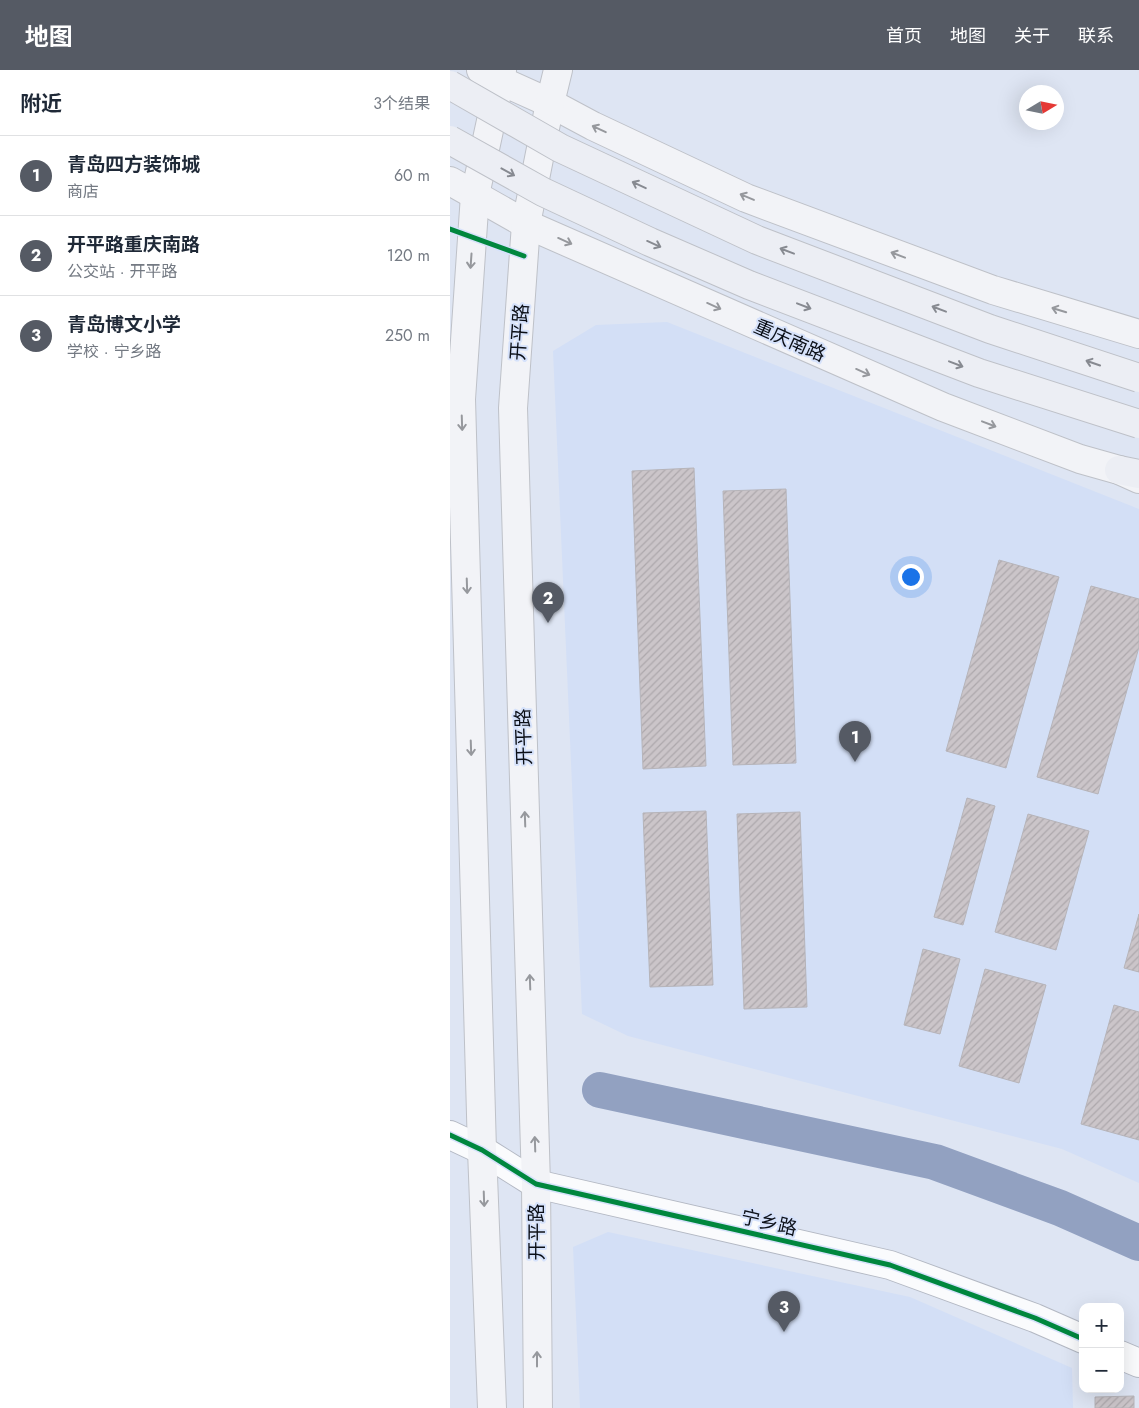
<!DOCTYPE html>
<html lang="zh">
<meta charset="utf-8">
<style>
:root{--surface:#fff;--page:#f2f2f3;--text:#1f2937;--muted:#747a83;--line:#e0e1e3;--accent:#555a64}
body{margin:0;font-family:Jost,"Noto Sans SC",sans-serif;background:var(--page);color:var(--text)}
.controls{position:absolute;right:15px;bottom:15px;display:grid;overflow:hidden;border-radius:10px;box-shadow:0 5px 20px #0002}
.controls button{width:45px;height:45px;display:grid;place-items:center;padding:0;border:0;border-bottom:1px solid var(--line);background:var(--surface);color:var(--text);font:25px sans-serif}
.compass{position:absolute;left:569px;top:15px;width:45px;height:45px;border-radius:50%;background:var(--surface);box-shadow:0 5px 20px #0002;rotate:80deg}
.you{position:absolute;left:460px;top:506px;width:18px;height:18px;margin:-12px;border:4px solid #fff;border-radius:50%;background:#1a73e8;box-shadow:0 0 0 8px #1a73e833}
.badge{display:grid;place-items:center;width:32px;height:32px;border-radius:50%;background:var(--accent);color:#fff;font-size:16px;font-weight:700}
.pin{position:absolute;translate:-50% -41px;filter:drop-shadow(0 1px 2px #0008)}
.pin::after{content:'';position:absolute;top:26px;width:18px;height:15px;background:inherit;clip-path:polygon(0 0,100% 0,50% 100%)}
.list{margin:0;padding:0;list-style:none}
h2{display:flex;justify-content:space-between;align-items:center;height:65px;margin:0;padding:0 20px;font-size:21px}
h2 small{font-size:16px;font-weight:400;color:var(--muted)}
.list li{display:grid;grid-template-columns:32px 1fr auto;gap:15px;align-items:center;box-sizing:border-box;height:80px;padding:0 20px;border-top:1px solid var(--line)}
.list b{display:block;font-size:19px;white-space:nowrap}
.list p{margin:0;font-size:16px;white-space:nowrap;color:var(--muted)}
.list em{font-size:16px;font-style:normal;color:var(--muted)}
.map{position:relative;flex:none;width:689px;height:1338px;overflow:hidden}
header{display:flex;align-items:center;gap:30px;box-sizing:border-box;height:70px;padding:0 25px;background:var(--accent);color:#fff}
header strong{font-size:24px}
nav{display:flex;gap:28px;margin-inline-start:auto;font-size:18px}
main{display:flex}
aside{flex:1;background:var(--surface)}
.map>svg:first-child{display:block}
.built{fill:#d3dff6}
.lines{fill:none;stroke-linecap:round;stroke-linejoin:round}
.river{stroke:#92a1c1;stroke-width:36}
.building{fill:url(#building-hatch);stroke:#b6b4b9}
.minor-casing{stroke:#b3b8c3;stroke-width:30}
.major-casing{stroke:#bec1c8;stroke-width:30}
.highway-casing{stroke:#bec1c8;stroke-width:30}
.minor{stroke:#fafbfd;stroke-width:28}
.major{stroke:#f2f3f7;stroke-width:28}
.highway{stroke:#eceef4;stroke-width:28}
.highway-bridge-casing{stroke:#bec1c8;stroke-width:30;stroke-linecap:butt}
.highway-bridge{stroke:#eceef4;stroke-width:28}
.cycleway-casing{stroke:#d6e2fb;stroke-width:8}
.cycleway{stroke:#00873e;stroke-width:5}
.oneway{stroke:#96989d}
.oneway2{stroke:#878a91}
.labels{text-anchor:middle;stroke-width:4;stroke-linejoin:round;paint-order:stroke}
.street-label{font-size:19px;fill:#0b0f17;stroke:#d6e2fb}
</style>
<header>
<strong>地图</strong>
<nav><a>首页</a><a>地图</a><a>关于</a><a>联系</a></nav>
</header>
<main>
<aside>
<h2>附近<small>3个结果</small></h2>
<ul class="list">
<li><span class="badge">1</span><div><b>青岛四方装饰城</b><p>商店</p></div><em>60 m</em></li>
<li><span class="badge">2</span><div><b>开平路重庆南路</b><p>公交站 · 开平路</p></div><em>120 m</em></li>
<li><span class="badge">3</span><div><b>青岛博文小学</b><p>学校 · 宁乡路</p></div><em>250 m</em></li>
</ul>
</aside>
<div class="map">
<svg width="689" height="1338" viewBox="0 0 689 1338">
<defs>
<pattern id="building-hatch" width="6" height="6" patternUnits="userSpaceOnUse" patternTransform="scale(1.25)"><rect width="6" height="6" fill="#cbc5c9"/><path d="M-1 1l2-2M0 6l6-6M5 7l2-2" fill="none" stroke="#ada8ac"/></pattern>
</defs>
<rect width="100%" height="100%" fill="#dee5f3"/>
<!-- built -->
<g class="built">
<polygon points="217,252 689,439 689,1113 612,1079 178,966 132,944 103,281 146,255"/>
<polygon points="158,1162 460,1227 622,1298 623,1338 130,1338 123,1177"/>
</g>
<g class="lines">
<!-- river -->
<polyline class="river" points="150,1020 485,1092 610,1138 689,1173"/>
</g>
<!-- building -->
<g class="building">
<polygon points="244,398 256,696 193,699 182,401"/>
<polygon points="336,419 346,693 283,695 273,421"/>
<polygon points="549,490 609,507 556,698 496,681"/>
<polygon points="641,516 689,529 689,577 648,724 587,707"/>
<polygon points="517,728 545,736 513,855 484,847"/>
<polygon points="256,741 263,915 200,917 193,743"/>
<polygon points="350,742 357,937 294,939 287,744"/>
<polygon points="578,744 639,761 606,880 545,862"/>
<polygon points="689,844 689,902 674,898"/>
<polygon points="473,879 510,889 490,964 454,955"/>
<polygon points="535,899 596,915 569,1013 509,996"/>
<polygon points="664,935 689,942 689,1070 631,1054"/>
<polygon points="684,1326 684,1338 645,1338 645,1327"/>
</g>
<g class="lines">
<!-- minor casing -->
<g class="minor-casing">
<g id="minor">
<polyline points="0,1065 32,1080 86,1114 440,1195 585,1248 633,1269"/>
<polyline points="670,1285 689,1293"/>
</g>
</g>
<!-- major casing -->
<g class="major-casing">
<g id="major">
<polyline points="31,0 49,10 100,33 143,56 296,128 543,220 689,264"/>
<polyline points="0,111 76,154 493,337 630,389 669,400 689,409"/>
<polyline points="42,1338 32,1080 11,329 25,125 52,0"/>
<polyline points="88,1338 86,1114 63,338 76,154 100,33 108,0"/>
</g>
</g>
<!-- highway casing -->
<g class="highway-casing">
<polyline id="highway" points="669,400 689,404"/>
</g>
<!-- minor -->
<use href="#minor" class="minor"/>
<!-- major -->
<use href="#major" class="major"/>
<!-- highway -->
<use href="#highway" class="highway"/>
<!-- highway-bridge casing -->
<g class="highway-bridge-casing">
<g id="highway-bridge">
<polyline points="0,15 110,78 307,170 540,259 689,308"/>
<polyline points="0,70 93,122 200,172 299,215 529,303 689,354"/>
</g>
</g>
<!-- highway-bridge -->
<use href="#highway-bridge" class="highway-bridge"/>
<!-- cycleway casing -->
<g class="cycleway-casing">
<g id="cycleway">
<polyline points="0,159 74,186"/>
<polyline points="0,1065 32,1080 86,1114 440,1195 585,1248 633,1269"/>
</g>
</g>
<!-- cycleway -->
<use href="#cycleway" class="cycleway"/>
</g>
<!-- one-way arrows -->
<defs><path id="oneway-shaft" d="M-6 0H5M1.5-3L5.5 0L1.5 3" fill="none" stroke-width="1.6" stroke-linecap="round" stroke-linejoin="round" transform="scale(1.25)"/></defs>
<g class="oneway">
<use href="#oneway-shaft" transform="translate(149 59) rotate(-155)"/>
<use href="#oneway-shaft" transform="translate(297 127) rotate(-157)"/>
<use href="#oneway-shaft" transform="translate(115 171) rotate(24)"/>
<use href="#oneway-shaft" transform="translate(448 185) rotate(-159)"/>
<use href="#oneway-shaft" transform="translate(21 191) rotate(94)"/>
<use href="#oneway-shaft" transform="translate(264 236) rotate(24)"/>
<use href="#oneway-shaft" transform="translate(609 240) rotate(-163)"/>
<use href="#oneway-shaft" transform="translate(413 302) rotate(24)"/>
<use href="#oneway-shaft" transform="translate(12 353) rotate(88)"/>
<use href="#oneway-shaft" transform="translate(539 354) rotate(21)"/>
<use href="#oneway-shaft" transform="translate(17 516) rotate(88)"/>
<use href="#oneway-shaft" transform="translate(21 678) rotate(88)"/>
<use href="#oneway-shaft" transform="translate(75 749) rotate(-92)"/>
<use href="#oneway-shaft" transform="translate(80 912) rotate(-92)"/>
<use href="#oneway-shaft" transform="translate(85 1074) rotate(-92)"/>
<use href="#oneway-shaft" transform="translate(34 1129) rotate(88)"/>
<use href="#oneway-shaft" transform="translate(87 1289) rotate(-90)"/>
</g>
<g class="oneway2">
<use href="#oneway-shaft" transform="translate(58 102) rotate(29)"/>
<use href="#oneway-shaft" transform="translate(189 115) rotate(-155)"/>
<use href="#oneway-shaft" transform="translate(204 174) rotate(24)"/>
<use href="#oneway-shaft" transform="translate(337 181) rotate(-159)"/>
<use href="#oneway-shaft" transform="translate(354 236) rotate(21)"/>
<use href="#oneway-shaft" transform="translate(489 239) rotate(-159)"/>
<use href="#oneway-shaft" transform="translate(643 293) rotate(-161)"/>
<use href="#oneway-shaft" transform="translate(506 294) rotate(21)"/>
</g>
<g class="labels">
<!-- street labels -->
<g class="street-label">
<text transform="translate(69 262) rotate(-86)" y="7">开平路</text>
<text transform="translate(340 270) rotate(24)" y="7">重庆南路</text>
<text transform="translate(73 667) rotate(-92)" y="7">开平路</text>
<text transform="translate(319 1152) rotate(13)" y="7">宁乡路</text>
<text transform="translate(86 1162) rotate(-90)" y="7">开平路</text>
</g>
</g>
</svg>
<div class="controls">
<button>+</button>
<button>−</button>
</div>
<svg class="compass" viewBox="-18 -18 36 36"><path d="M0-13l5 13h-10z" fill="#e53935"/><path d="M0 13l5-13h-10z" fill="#747a83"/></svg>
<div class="you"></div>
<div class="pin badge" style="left:405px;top:692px">1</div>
<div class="pin badge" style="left:98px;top:553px">2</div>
<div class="pin badge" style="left:334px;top:1262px">3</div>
</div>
</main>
